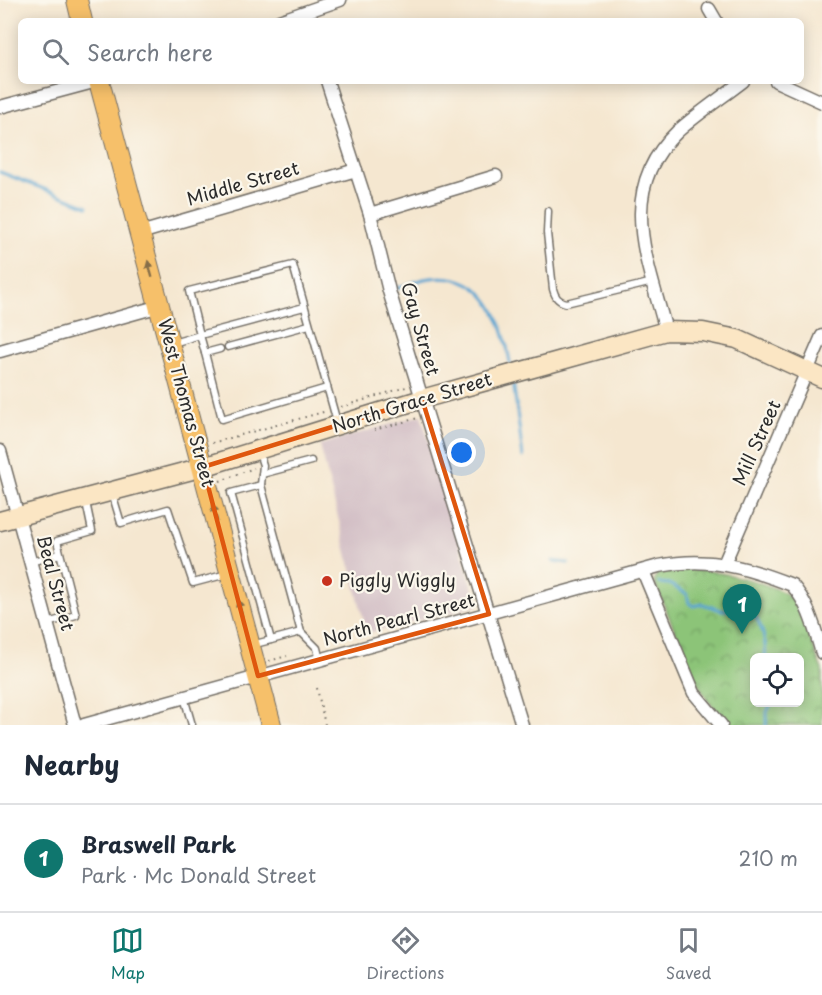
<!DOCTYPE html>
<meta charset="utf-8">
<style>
:root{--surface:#fff;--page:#f6f6f7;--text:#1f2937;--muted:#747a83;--line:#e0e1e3;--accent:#0f766e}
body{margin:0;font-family:"Playpen Sans",sans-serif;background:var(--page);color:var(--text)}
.controls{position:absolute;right:18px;bottom:18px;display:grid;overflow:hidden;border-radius:9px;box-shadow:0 3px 15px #0003}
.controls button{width:54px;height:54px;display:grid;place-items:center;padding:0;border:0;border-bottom:2px solid var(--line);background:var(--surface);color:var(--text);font:30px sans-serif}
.you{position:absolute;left:462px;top:453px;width:21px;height:21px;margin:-15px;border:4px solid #fff;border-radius:50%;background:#1a73e8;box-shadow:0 0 0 9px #1a73e833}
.badge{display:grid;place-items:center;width:39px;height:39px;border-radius:50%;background:var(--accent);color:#fff;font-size:20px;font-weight:700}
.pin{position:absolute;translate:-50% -50px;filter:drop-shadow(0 2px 3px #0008)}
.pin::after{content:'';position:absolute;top:32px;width:21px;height:18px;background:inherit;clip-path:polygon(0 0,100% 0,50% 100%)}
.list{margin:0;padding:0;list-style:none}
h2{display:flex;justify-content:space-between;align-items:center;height:78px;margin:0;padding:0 24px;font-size:26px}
h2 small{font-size:20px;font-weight:400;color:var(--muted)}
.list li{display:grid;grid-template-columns:39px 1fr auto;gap:18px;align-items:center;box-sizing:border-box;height:108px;padding:0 24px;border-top:2px solid var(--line)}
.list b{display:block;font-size:22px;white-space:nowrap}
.list p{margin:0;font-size:20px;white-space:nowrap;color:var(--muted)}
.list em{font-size:20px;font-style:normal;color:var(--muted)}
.icon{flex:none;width:33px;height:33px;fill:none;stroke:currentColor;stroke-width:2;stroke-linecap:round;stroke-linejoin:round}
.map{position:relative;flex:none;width:822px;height:725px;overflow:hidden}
.search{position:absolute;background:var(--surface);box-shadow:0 3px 15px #0003;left:18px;right:18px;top:18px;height:66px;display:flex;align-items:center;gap:15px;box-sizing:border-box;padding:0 21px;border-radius:9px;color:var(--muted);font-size:22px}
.sheet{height:186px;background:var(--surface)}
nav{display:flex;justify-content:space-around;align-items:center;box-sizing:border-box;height:84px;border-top:2px solid var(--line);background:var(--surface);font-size:16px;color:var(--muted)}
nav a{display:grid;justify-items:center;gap:3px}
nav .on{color:var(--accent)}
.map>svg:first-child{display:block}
.industrial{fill:#d2bec5}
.park{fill:url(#park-crowns);stroke:#5c7852;stroke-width:1.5;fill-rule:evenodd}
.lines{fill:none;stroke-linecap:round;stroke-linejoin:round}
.stream{stroke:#59a4d1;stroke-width:3}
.service-casing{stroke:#726d65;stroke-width:9}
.minor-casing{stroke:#726d65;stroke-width:15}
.secondary-casing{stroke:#726d65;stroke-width:21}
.primary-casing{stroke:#726d65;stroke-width:22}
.path{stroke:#726d65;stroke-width:2;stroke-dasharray:1.5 4.5;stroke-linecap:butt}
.service{stroke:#fff;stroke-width:6}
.minor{stroke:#fff;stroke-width:12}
.secondary{stroke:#fbe6c4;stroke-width:18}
.primary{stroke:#f6c06b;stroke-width:20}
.oneway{fill:#866e48}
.marked{fill:none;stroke:#df570e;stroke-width:4.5;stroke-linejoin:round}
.poi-dot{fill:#c8321e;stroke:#fbf7ec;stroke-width:2}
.labels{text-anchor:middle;stroke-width:4.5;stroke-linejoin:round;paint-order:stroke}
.street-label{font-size:18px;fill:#2b2b2b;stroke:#fbf7ec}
.poi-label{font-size:18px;fill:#2b2b2b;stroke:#fbf7ec;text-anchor:start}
</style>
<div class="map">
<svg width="822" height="725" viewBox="0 0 822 725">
<defs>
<pattern id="park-crowns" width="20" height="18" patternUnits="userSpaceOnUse" patternTransform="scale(1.5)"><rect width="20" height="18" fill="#8cc478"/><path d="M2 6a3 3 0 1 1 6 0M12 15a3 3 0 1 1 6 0" fill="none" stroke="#739f63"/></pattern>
</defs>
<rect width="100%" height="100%" fill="#fbf7ec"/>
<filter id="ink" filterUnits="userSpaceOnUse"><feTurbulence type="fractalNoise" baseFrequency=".0167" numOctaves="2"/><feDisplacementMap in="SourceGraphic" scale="12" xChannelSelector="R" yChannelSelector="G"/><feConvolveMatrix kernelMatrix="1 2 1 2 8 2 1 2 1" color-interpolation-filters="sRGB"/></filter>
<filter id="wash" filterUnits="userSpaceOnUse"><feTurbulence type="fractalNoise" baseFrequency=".008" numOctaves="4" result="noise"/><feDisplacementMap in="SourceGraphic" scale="24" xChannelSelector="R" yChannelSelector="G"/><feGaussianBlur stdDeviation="1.35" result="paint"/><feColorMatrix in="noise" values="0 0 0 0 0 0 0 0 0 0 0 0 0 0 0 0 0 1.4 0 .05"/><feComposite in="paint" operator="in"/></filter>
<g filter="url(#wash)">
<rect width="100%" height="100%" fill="#f5e7d0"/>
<!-- industrial -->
<polygon class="industrial" points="421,415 478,606 367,633 320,445"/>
<!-- park -->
<path class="park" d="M679,567c26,2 100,15 116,34l27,69v55h-92l-22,-24 -11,-19 -43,-100 2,-7 5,-4zM754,658h46v44h-46z"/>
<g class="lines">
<!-- stream -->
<g class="stream">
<polyline points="0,172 88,206"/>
<path d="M393,289c11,-3 21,-7 31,-10 62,-12 80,41 87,90"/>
<polyline points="513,381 523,457"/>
<polyline points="553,561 568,563"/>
<path d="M659,583l10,1 18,10 2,9 4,3 10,-2 18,6h19l13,3c9,12 14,30 12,45"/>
<polyline points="766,725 767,712 772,702"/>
</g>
</g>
</g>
<g filter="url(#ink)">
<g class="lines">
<!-- service casing -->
<g class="service-casing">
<g id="service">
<path d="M548,211l-1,22 6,56c2,8 5,12 13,14l87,-21"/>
<polyline points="173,343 200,335 189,291 293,265 337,422"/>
<polyline points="228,347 309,325"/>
<polyline points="220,349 205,353 222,419 327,388"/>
<polyline points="205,353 200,335 304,307"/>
<polyline points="259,453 263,465 261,485 301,632 317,648 320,660"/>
<polyline points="262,474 311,461"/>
<polyline points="261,485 231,493 271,640 301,632"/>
<polyline points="112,493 121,523 168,509 193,583 227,574"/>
<polyline points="30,562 60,554"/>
<polyline points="47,623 76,615 57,541 92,531 86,502"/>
<polyline points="251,645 271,640"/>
<polyline points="184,697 192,725"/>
</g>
</g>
<!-- minor casing -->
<g class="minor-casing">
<g id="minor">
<polyline points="709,9 716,21"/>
<polyline points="279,21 340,0"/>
<polyline points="327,81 370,214 389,291 522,725"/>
<polyline points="776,81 822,102"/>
<polyline points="0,107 97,81"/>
<polyline points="370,214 496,176"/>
<polyline points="140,233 356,170"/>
<path d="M666,331c-18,-70 -51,-140 11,-199 20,-18 44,-34 66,-51"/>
<polyline points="0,351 160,306"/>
<polyline points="0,451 75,725"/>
<polyline points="724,564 822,336"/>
<polyline points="643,571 694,693 721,725"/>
<path d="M84,725l575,-159c49,-10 87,1 133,19 17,19 23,45 30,68"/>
</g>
</g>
<!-- secondary casing -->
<g class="secondary-casing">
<polyline id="secondary" points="0,521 203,467 422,399 666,331 703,332 737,339 822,378"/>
</g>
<!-- primary casing -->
<g class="primary-casing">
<g id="primary">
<polyline points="77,0 82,21"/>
<polyline points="99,81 271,725"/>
</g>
</g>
<!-- path -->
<g class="path">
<polyline points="341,407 406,387"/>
<polyline points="374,430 418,418"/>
<polyline points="212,443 327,411"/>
<polyline points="220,481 254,468"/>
<polyline points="269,661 287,656"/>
<polyline points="317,688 325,725"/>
</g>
<!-- service -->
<use href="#service" class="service"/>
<!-- minor -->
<use href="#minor" class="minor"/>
<!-- secondary -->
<use href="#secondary" class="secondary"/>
<!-- primary -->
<use href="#primary" class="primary"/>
</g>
<!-- one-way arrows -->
<defs><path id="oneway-solid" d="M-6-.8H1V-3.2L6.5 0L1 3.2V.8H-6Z" transform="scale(1.5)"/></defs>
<g class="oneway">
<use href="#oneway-solid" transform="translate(150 269) rotate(-105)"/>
<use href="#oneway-solid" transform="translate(215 513) rotate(-105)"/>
<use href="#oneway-solid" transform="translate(240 608) rotate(-105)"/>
</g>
</g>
<!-- marked area -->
<path class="marked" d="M422,399l67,215 -231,62 -55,-209z"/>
<!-- markers -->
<circle class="poi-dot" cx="327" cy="581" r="6"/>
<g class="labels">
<!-- street labels -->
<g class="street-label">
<text transform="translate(243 184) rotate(-16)" y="6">Middle Street</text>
<text transform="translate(420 329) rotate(74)" y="6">Gay Street</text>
<text transform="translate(186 403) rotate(75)" y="6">West Thomas Street</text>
<text transform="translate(412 403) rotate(-17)" y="6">North Grace Street</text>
<text transform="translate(757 443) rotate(-66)" y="6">Mill Street</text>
<text transform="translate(55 583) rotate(75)" y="6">Beal Street</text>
<text transform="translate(399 620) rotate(-15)" y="6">North Pearl Street</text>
</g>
<!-- poi labels -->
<g class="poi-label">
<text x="339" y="587">Piggly Wiggly</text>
</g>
</g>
</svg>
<div class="controls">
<button><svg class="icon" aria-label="locate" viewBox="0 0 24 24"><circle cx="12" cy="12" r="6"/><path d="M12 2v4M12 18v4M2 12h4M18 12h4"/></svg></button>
</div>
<div class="you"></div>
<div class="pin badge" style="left:742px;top:634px">1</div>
<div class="search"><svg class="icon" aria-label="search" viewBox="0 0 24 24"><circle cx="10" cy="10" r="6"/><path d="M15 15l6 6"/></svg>Search here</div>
</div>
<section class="sheet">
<h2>Nearby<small></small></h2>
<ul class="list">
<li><span class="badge">1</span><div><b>Braswell Park</b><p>Park · Mc Donald Street</p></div><em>210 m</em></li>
</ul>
</section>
<nav>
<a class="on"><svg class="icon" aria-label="map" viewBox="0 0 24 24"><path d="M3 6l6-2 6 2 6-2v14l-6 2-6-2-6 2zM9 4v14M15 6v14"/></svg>Map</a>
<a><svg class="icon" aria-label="directions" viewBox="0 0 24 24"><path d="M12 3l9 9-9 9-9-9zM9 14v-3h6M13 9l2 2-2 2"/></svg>Directions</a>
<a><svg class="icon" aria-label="saved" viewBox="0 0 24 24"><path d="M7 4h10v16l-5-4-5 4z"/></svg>Saved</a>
</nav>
